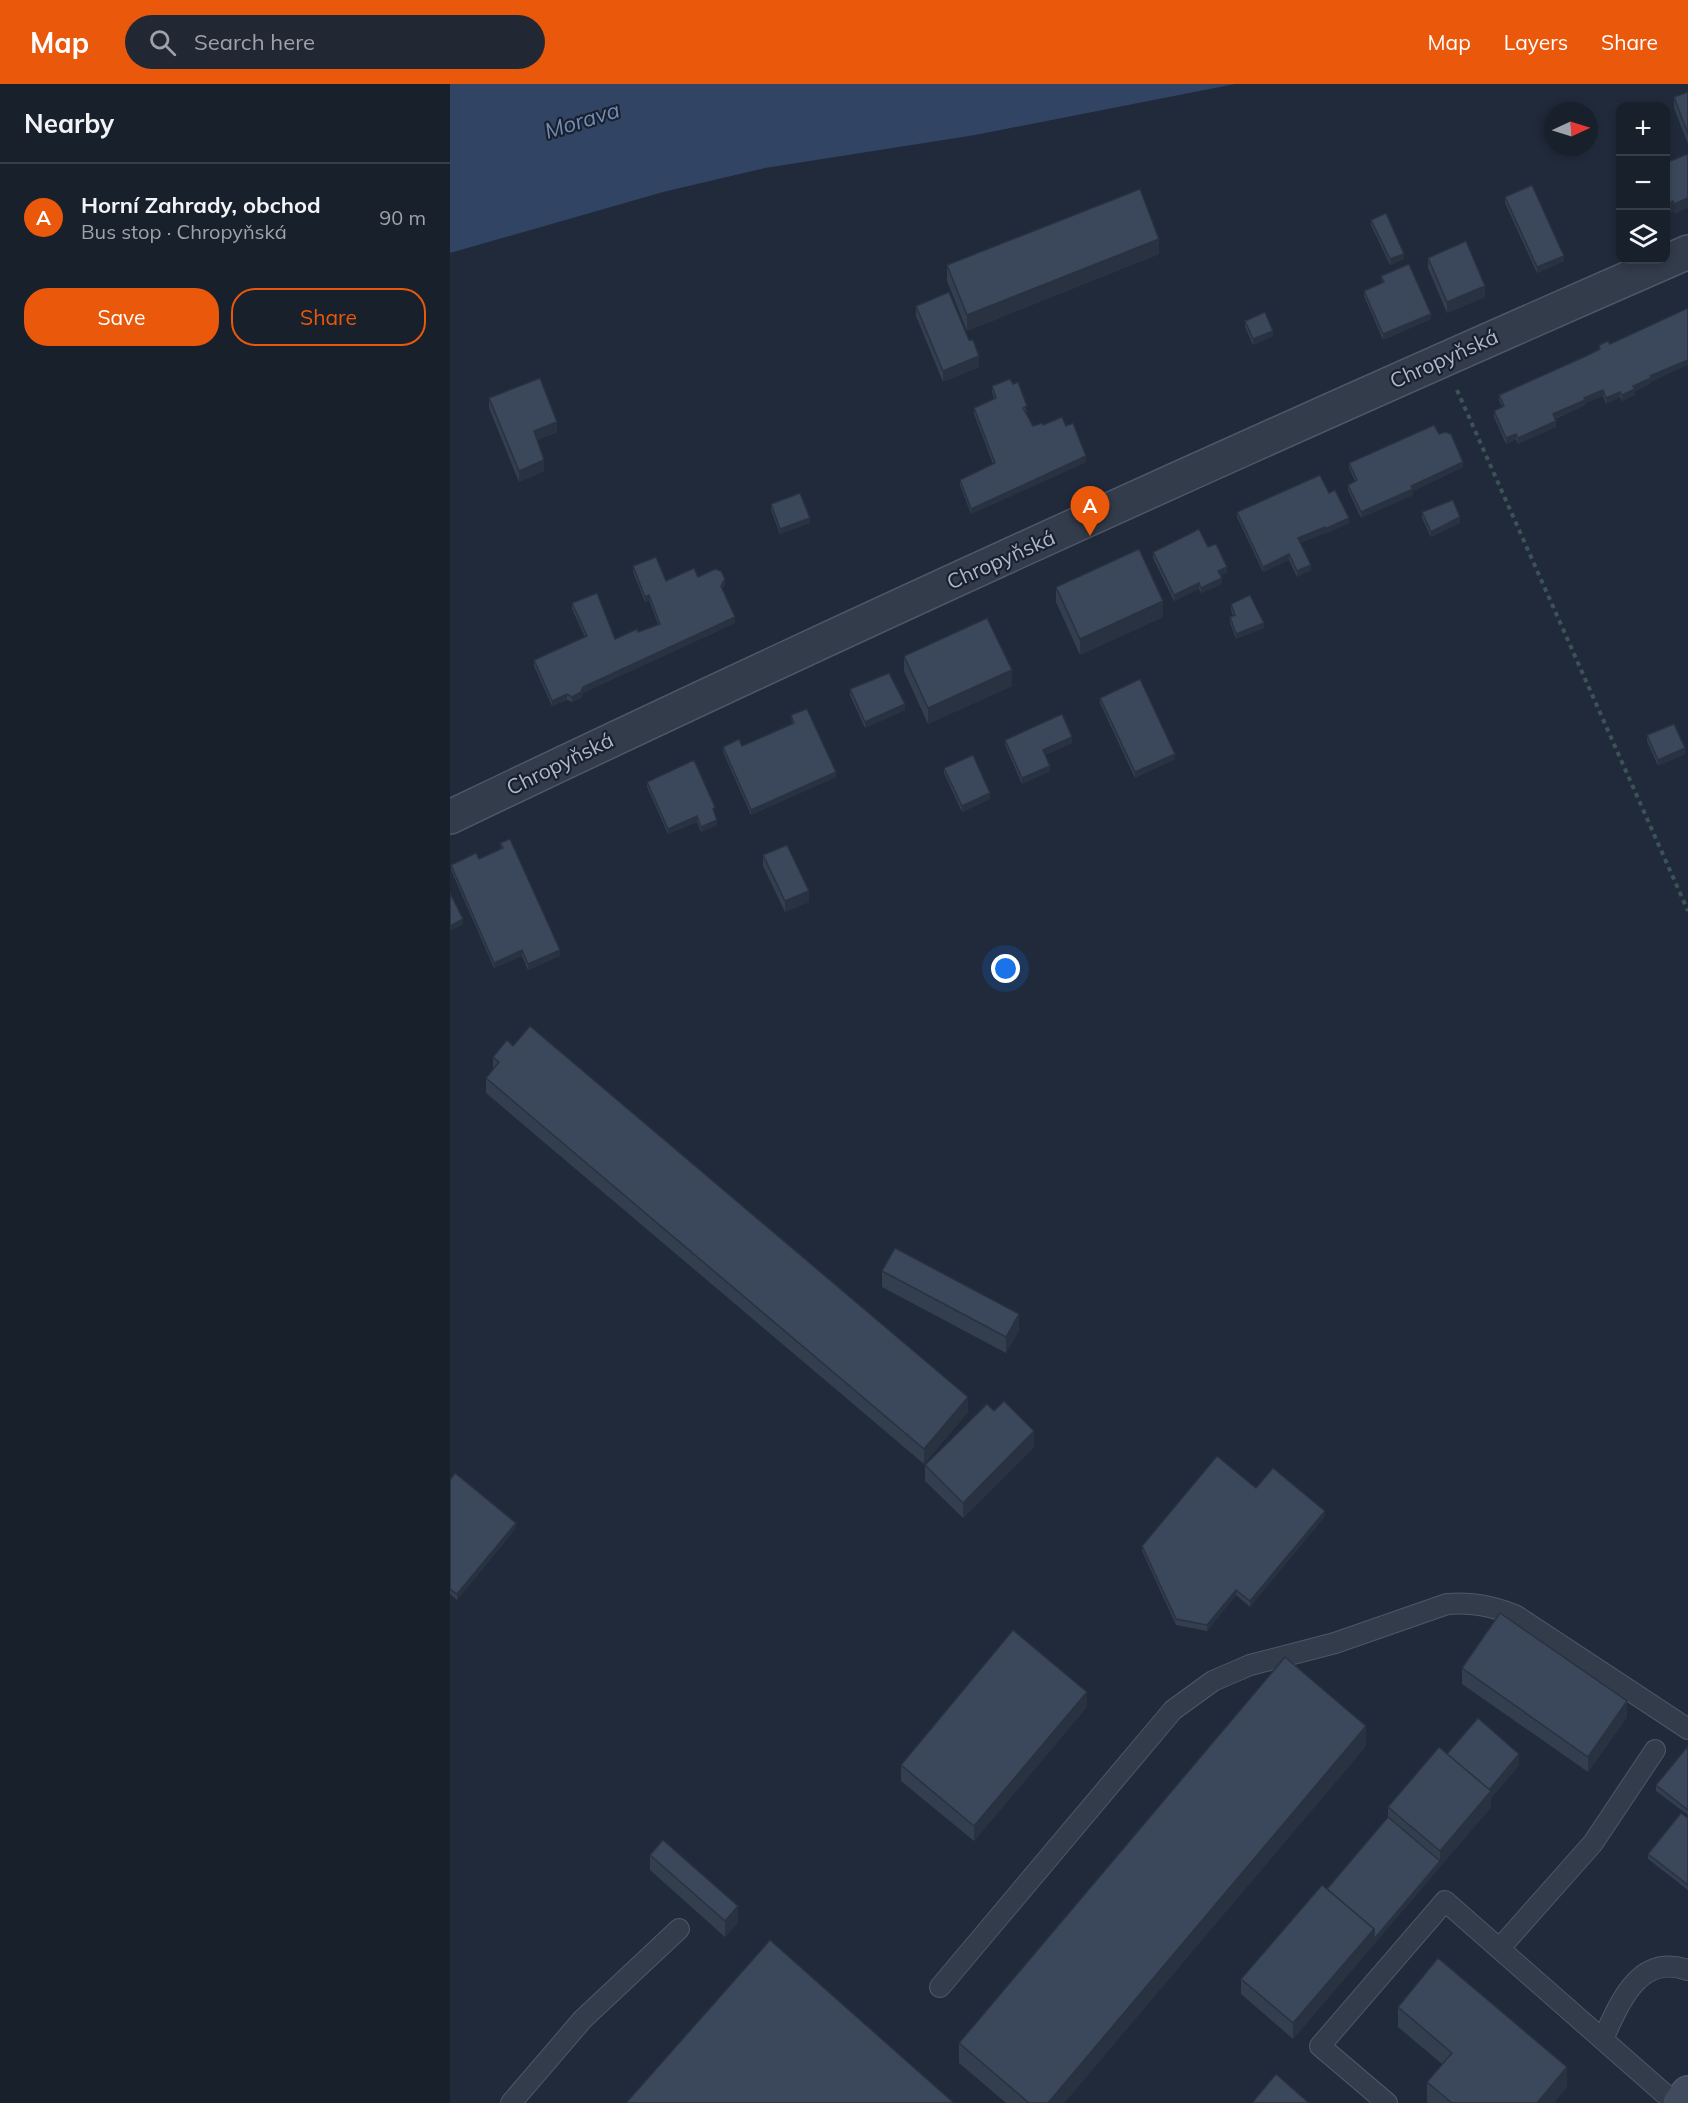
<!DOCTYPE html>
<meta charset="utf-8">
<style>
:root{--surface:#18202c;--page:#212834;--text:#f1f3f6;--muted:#9fa3a9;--line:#363e48;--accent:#ea580c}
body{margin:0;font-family:Mulish,sans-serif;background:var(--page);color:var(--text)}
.controls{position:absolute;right:18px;top:18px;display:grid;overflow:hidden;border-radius:12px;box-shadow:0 3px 9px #0003}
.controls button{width:54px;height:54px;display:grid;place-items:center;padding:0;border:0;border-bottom:2px solid var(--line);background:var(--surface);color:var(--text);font:30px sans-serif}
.compass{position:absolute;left:1094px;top:18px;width:54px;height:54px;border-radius:50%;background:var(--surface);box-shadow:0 3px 9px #0003;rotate:86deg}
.you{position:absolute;left:556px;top:885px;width:21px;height:21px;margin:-15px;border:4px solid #fff;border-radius:50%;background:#1a73e8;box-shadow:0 0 0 9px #1a73e833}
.badge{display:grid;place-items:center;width:39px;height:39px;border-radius:50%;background:var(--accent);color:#fff;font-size:20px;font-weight:700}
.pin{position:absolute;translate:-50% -50px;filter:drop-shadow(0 2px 3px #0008)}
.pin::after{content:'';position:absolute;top:32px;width:21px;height:18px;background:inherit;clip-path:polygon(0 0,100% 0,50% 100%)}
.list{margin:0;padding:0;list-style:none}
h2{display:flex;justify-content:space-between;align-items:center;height:78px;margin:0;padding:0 24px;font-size:26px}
h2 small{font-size:20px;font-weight:400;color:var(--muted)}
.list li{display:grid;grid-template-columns:39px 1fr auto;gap:18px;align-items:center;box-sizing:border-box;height:108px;padding:0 24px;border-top:2px solid var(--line)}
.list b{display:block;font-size:22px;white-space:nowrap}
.list p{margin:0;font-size:20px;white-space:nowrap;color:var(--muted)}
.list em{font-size:20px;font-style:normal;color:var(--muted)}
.actions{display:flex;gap:12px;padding:18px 24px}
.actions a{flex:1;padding:14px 0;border:2px solid var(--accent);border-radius:24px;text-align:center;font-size:21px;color:var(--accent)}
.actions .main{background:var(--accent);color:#fff}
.icon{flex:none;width:33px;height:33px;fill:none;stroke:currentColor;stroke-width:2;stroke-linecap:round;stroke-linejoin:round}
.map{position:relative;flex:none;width:1238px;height:2019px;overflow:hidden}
header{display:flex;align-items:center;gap:36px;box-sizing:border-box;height:84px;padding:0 30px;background:var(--accent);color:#fff}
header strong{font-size:28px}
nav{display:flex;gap:33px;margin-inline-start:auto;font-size:21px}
.search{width:420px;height:54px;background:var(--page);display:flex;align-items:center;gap:15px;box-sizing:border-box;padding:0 21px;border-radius:33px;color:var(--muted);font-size:22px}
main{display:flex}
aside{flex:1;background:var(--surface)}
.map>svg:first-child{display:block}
.water{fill:#324464}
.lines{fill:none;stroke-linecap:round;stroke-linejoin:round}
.service-casing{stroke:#4e5766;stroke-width:22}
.minor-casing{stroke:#4e5766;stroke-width:36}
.secondary-casing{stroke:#4e5766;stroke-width:36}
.path{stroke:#3c5356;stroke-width:4;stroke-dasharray:4.5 4.5;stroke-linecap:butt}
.service{stroke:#333c4b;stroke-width:20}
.minor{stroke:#333c4b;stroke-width:33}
.secondary{stroke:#414b5e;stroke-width:33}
.wall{fill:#333e4e}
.shaded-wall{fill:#293240}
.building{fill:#3b485b;stroke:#293240;stroke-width:1.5}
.labels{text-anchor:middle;stroke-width:4.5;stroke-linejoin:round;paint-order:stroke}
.street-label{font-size:21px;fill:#aeb7c7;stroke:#192130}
.water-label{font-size:22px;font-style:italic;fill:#748bb2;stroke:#192130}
</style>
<header>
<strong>Map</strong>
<div class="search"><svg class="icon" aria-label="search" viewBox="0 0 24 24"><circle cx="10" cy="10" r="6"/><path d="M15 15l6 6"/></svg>Search here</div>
<nav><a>Map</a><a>Layers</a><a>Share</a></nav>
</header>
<main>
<aside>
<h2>Nearby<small></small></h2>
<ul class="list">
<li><span class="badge">A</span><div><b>Horní Zahrady, obchod</b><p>Bus stop · Chropyňská</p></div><em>90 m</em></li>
</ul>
<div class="actions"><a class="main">Save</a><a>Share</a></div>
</aside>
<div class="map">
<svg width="1238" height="2019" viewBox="0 0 1238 2019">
<rect width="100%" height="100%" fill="#202a3b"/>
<!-- water -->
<polygon class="water" points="0,0 785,0 525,51 315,84 213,108 0,169"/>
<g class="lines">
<!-- service casing -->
<g class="service-casing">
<g id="service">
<polyline points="1050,1864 1143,1759 1205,1666"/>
<path d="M490,1903l233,-277 40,-29 37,-16 85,-22 112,-39c25,-2 45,2 68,11l173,114"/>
<path d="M1153,1955c17,-36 35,-86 85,-69"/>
<polyline points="61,2019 133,1935 229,1845"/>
<polyline points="937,2019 870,1962 995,1817 1225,2019"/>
</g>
</g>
<!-- minor casing -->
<g class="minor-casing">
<path id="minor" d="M0,733c409,-196 822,-383 1238,-565"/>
</g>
<!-- secondary casing -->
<g class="secondary-casing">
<polyline id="secondary" points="1230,2019 1238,2009"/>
</g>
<!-- path -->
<polyline class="path" points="1007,306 1238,827"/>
<!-- service -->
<use href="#service" class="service"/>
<!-- minor -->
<use href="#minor" class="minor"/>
<!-- secondary -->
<use href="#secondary" class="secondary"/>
</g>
<!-- wall -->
<g class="wall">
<polygon points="1238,8 1238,60 1224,24 1224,13"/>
<polygon points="1055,113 1114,177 1087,189 1055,119"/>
<polygon points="921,136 954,175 940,181 921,141"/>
<polygon points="709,170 517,247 497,197 497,181"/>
<polygon points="978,174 1035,213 997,229 978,184"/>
<polygon points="931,192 981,235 933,256 914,212 914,207 932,199"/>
<polygon points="466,222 529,283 493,298 466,232"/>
<polygon points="795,237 823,252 803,261 795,243"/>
<polygon points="1160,260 1201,298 1201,299 1185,307 1185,311 1172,317 1170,313 1156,320 1153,312 1135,319 1135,321 1105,335 1106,343 1068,360 1066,355 1056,360 1044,333 1044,327 1052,323 1049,316 1049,311 1136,272 1149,265 1149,261"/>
<polygon points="563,300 577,327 576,328 583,342 593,341 616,342 636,378 521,430 510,401 510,396 543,380 524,330 524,324 544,314 542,308 542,302"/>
<polygon points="39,314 107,348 87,356 94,387 69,398 39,324"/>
<polygon points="989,350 1013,383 963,407 963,411 911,434 898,406 898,401 905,397 899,384 899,379"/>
<polygon points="879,409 899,439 875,450 875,449 850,459 861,486 847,493 839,476 813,488 787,433 787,428"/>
<polygon points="321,420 360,439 330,450 321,426"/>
<polygon points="972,428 1010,439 981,453 972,434"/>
<polygon points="758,463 777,489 770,491 772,500 751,509 749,505 724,517 703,474 703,468"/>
<polygon points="183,482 216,497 248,493 275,501 272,505 285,539 133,609 131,614 122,618 117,616 102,622 84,582 84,576 135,553 122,525 122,519 165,555 188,548 208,540 199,516 195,518 183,488"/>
<polygon points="606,503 713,533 630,571 606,518"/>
<polygon points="781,520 814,544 786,555 780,539 780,533 783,532 781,526"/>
<polygon points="454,572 562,602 478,640 454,587"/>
<polygon points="400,605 455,626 415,644 400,611"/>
<polygon points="650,614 725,675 685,694 650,619"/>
<polygon points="341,631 386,693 301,731 273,668 273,663 292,662 342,640"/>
<polygon points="1197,651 1235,670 1208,682 1197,657"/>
<polygon points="555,656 622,659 595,671 600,687 572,700 555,661"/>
<polygon points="494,684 540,715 512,728 494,689"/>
<polygon points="197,698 265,729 267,741 251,748 247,738 218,750 197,703"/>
<polygon points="50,759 110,872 78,886 72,872 44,884 1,786 1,781 29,775 51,765"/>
<polygon points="313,771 359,818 335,828 313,782"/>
<polygon points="63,962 518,1328 474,1380 36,1009 36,994 43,985 43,973"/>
<polygon points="432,1187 569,1246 556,1269 432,1203"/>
<polygon points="584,1363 513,1434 475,1397 475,1381"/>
<polygon points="0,1396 66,1444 7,1516 0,1510"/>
<polygon points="806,1404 875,1432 800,1523 786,1511 757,1547 726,1541 692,1467 692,1462"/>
<polygon points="1012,1584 1177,1633 1138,1688 1012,1600"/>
<polygon points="637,1623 524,1757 451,1697 451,1681"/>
<polygon points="916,1662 614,2019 556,2019 509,1979 509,1959"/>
<polygon points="1238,1662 1238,1731 1206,1707 1206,1701"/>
<polygon points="997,1670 1069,1681 1041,1714 1041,1723 843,1955 791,1910 791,1895 877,1805 938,1733 938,1723"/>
<polygon points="1238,1734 1238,1806 1198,1775 1198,1770"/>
<polygon points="200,1771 288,1838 275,1853 200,1786"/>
<polygon points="948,1923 1117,2003 1104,2019 978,2019 977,2018 977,1998 992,1980 948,1943"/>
</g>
<!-- shaded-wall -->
<g class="shaded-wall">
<polygon points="1238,114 1238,124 1224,130 1224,120"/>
<polygon points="1223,117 1223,128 1215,131 1215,121"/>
<polygon points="709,155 709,170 517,247 517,231"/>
<polygon points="954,170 954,175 940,181 940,175"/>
<polygon points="1114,172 1114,177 1087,189 1087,183"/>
<polygon points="1035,202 1035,213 997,229 997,218"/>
<polygon points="981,230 981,235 933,256 933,250"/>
<polygon points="823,247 823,252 803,261 803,255"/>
<polygon points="529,272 529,283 493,298 493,287"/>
<polygon points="1238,276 1238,281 1201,298 1201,299 1185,307 1185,311 1172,317 1172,311 1183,302 1200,292"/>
<polygon points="1153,306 1153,312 1135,319 1135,321 1103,335 1103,330"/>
<polygon points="1170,308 1170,313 1156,320 1156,314"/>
<polygon points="1106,337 1106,343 1068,360 1068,354"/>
<polygon points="107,338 107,348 84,357 84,347"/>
<polygon points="1066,350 1066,355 1056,360 1056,354"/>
<polygon points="636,372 636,378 521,430 521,425"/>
<polygon points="94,376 94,387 69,398 69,387"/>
<polygon points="1013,378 1013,383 963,407 963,411 911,434 911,428 961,402"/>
<polygon points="1010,433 1010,439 981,453 981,448"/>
<polygon points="360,434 360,439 330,450 330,445"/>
<polygon points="899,434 899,439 875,450 875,445"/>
<polygon points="875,443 875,449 848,460 848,454"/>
<polygon points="839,470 839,476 813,488 813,483"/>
<polygon points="861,481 861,486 847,493 847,487"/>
<polygon points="777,483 777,489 768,492 768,487"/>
<polygon points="772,494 772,500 751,509 751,504"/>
<polygon points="275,495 275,501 271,508 271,502"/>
<polygon points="749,499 749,505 724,517 724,511"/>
<polygon points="199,511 199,516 195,518 195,513"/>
<polygon points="713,517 713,533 630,571 630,555"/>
<polygon points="285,533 285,539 133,609 131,614 122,618 122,613 133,603"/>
<polygon points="814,539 814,544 786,555 786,550"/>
<polygon points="562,586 562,602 478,640 478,624"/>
<polygon points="117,610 117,616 102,622 102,617"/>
<polygon points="455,620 455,626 415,644 415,638"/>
<polygon points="622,653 622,659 593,672 593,666"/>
<polygon points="1235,664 1235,670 1208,682 1208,676"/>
<polygon points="725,670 725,675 685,694 685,688"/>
<polygon points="600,682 600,687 572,700 572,694"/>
<polygon points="386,688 386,693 301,731 301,726"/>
<polygon points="540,709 540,715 512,728 512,722"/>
<polygon points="247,732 247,738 218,750 218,745"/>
<polygon points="267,736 267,741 251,748 251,743"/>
<polygon points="359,807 359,818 335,828 335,817"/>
<polygon points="13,835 13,841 0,847 0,842"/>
<polygon points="72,866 72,872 44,884 44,879"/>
<polygon points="110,866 110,872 78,886 78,880"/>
<polygon points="569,1230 569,1246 556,1269 556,1253"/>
<polygon points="518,1313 518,1328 474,1380 474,1365"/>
<polygon points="584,1347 584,1363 513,1434 513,1419"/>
<polygon points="875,1427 875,1432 800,1523 800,1517"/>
<polygon points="66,1439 66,1444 7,1516 7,1510"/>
<polygon points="786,1506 786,1511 757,1547 757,1541"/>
<polygon points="637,1608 637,1623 524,1757 524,1742"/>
<polygon points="1177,1617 1177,1633 1138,1688 1138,1673"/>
<polygon points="916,1642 916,1662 614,2019 598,2019"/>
<polygon points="1069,1670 1069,1681 1041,1714 1041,1723 843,1955 843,1939 924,1845 990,1777 990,1767 1036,1709"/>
<polygon points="288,1822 288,1838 275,1853 275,1837"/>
<polygon points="1117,1983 1117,2003 1104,2019 1087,2019"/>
</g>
<!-- building -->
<g class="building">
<polygon points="1238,8 1238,50 1224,13"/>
<polygon points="1238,70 1238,114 1224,120 1223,117 1215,121 1215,79"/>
<polygon points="1082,101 1114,172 1087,183 1055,113"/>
<polygon points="690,105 709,155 517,231 497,181"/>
<polygon points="936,129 954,170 940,175 921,136"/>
<polygon points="1016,157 1035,202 997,218 978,174"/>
<polygon points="959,180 981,230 933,250 914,207 934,198 931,192"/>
<polygon points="499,208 519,256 523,256 529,272 493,287 466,222"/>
<polygon points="1238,224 1238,276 1200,292 1201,294 1183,302 1185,305 1172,311 1170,308 1156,314 1153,306 1134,314 1135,316 1103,330 1106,337 1068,354 1066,350 1056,354 1044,327 1054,322 1049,311 1136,272 1150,265 1149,261 1158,257 1160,260"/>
<polygon points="815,228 823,247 803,255 795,237"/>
<polygon points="90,294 107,338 84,347 94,376 69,387 39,314"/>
<polygon points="560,295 563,300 568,298 577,322 573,324 583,342 592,339 593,341 612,333 616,342 623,339 636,372 521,425 510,396 545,379 524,324 546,314 542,302"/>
<polygon points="984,341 989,350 995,348 1001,350 1013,378 961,402 963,405 911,428 898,401 907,396 899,379"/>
<polygon points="870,391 879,409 885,406 899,434 875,445 875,443 848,454 861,481 847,487 839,470 813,483 787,428"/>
<polygon points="350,409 360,434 330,445 321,420"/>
<polygon points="1003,416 1010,433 981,448 972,428"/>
<polygon points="749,445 758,463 766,460 777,483 768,487 772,494 751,504 749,499 724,511 703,468"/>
<polygon points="689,465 713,517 630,555 606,503"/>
<polygon points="206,473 216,497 244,484 248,493 265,485 271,487 275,495 271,502 285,533 133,603 131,608 122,613 117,610 102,617 84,576 137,552 122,519 147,509 165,555 187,545 188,548 210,540 199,511 195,513 183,482"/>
<polygon points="800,511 814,539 786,550 780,533 785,531 781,520"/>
<polygon points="537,534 562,586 478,624 454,572"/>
<polygon points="439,589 455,620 415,638 400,605"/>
<polygon points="690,595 725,670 685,688 650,614"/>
<polygon points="357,625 386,688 301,726 273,663 289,655 292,662 344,639 341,631"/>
<polygon points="612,630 622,653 593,666 600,682 572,694 555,656"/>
<polygon points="1224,640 1235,664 1208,676 1197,651"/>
<polygon points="523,671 540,709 512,722 494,684"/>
<polygon points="244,676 265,723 263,725 267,736 251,743 247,732 218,745 197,698"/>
<polygon points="60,755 110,866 78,880 72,866 44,879 1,781 26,769 29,775 53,764 50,759"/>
<polygon points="337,761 359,807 335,817 313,771"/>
<polygon points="0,809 13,835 0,842"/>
<polygon points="80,942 518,1313 474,1365 36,994 49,978 43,973 57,956 63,962"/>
<polygon points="445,1164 569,1230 556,1253 432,1187"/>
<polygon points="554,1317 584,1347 513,1419 475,1381 537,1320 544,1327"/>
<polygon points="767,1372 806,1404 823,1384 875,1427 800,1517 786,1506 757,1541 726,1535 692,1462"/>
<polygon points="5,1389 66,1439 7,1510 0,1505 0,1396"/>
<polygon points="1050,1529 1177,1617 1138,1673 1012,1584"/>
<polygon points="563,1546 637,1608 524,1742 451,1681"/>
<polygon points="835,1573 916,1642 598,2019 579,2019 509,1959"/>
<polygon points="1028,1634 1069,1670 1039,1706 997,1670"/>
<polygon points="1238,1662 1238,1726 1206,1701"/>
<polygon points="989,1663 1041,1707 990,1767 938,1723"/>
<polygon points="1231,1729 1238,1734 1238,1801 1198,1770"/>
<polygon points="938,1733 990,1777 924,1855 924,1845 877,1805"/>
<polygon points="213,1756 288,1822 275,1837 200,1771"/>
<polygon points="872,1801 924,1845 843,1939 791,1895"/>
<polygon points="320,1856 504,2019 176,2019"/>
<polygon points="988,1874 1117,1983 1087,2019 1002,2019 977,1998 1002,1969 948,1923"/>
<polygon points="826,1990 859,2019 802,2019"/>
</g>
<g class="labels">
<!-- street labels -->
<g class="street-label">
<text transform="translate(994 275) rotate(-24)" y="7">Chropyňská</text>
<text transform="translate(551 476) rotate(-24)" y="7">Chropyňská</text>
<text transform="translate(110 680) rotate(-26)" y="7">Chropyňská</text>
</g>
<!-- water labels -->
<g class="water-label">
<text transform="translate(132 36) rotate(-17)" y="8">Morava</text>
</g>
</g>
</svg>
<div class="controls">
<button>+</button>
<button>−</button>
<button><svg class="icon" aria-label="layers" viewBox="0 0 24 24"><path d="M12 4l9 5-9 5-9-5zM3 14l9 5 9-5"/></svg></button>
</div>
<svg class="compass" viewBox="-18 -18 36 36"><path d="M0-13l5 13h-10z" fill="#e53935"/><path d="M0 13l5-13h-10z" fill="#9fa3a9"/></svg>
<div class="you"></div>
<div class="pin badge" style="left:640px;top:452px">A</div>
</div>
</main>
